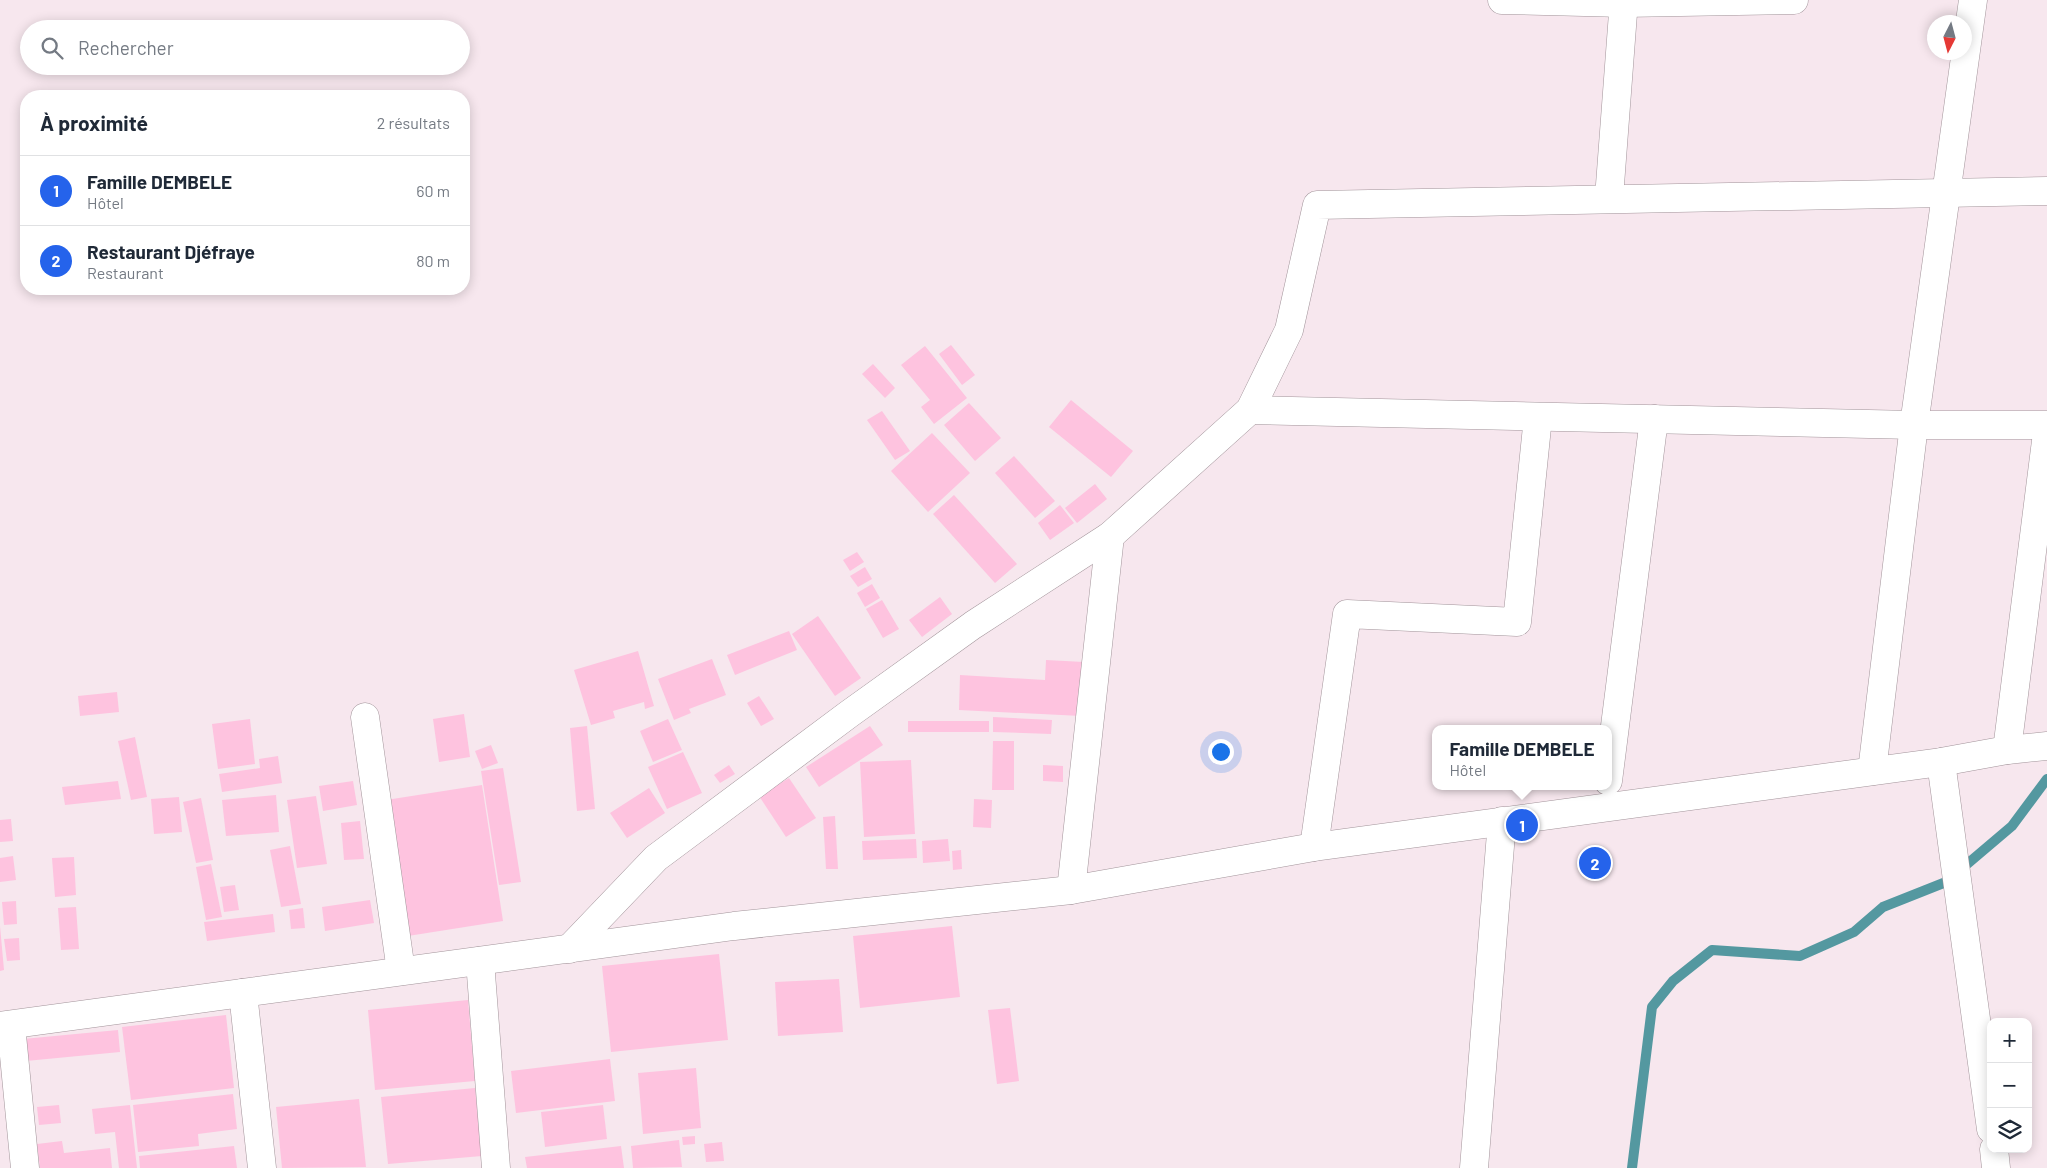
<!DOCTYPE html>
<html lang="fr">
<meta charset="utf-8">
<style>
:root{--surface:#fff;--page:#f2f2f3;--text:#1f2937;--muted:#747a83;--line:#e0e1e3;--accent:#2563eb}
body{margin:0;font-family:Barlow,sans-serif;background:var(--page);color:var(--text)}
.controls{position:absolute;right:15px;bottom:15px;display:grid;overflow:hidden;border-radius:10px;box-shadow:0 2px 12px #0003}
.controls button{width:45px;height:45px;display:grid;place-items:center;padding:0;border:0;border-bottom:1px solid var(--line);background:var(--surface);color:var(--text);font:25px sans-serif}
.compass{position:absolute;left:1927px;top:15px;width:45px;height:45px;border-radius:50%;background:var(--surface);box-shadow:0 2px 12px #0003;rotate:186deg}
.you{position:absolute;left:1220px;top:751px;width:18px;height:18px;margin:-12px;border:4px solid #fff;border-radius:50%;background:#1a73e8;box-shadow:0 0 0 8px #1a73e833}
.badge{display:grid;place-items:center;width:32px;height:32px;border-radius:50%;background:var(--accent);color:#fff;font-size:16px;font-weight:700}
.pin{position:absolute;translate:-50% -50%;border:2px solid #fff;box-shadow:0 1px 5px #0006}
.popup{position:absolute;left:1432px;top:725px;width:180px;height:65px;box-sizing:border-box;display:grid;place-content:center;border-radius:10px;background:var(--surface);filter:drop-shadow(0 1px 4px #0005);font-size:16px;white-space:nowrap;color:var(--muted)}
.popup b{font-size:19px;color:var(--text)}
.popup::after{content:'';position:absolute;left:50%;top:100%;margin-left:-10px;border:10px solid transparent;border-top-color:var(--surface)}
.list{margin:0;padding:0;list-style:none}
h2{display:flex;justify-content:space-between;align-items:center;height:65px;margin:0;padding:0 20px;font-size:21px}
h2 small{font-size:16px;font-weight:400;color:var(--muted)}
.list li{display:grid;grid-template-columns:32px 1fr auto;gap:15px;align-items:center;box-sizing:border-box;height:70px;padding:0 20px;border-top:1px solid var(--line)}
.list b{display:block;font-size:19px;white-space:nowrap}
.list p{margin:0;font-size:16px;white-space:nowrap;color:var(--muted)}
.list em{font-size:16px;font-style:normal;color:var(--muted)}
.icon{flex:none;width:28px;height:28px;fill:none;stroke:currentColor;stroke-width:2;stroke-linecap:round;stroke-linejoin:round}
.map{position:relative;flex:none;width:2047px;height:1168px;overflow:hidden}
.search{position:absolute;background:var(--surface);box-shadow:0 2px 12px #0003;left:20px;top:20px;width:450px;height:55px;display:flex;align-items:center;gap:12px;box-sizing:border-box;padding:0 18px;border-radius:28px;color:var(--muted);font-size:19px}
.panel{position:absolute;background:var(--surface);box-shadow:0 2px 12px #0003;left:20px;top:90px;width:450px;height:205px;border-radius:20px}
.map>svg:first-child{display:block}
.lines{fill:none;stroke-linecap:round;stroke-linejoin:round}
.stream{stroke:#5498a0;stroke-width:10}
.building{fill:#fec3df}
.street-casing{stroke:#a2949a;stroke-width:29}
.secondary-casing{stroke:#a2949a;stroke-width:29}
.street{stroke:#fff;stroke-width:28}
.secondary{stroke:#fff;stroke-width:28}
</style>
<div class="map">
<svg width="2047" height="1168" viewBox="0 0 2047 1168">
<rect width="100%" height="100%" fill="#f7e7ee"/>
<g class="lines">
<!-- stream -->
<polyline class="stream" points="1632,1168 1652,1007 1673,981 1712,950 1800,956 1854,932 1883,907 1946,882 2012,826 2047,779"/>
</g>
<!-- building -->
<g class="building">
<polygon points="951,345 975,375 962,385 939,354"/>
<polygon points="925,346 967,398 934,424 921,407 930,400 901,365"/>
<polygon points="873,364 895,388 885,398 862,374"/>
<polygon points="1071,400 1133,451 1111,477 1049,427"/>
<polygon points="969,403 1001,438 975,461 944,425"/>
<polygon points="882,411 910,451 895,460 867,420"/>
<polygon points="932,433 970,473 928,512 891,471"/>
<polygon points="1014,456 1055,501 1035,518 995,473"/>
<polygon points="1095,484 1107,499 1077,523 1065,508"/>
<polygon points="954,495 1017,564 995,583 933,514"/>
<polygon points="1060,505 1074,523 1050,540 1038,523"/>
<polygon points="857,552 864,562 850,571 843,560"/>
<polygon points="865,567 872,579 858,587 850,576"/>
<polygon points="872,584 880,598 865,607 857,593"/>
<polygon points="940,597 952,614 922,637 909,620"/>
<polygon points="882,600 899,629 883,638 866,609"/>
<polygon points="818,616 861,678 835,696 792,634"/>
<polygon points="789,631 797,650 735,675 727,655"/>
<polygon points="638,651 654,706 645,709 644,702 613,711 615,718 591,725 574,670"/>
<polygon points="712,659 726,695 689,709 691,713 674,720 658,679"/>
<polygon points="1046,660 1084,662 1081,716 959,710 960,675 1045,680"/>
<polygon points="117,692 119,712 80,716 78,696"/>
<polygon points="759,696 774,719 761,726 747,703"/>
<polygon points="464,714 470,757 439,762 433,719"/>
<polygon points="993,717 1052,720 1051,734 993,732"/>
<polygon points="250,719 255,764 218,769 212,724"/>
<polygon points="668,719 682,750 653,762 640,731"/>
<rect x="908" y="721" width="81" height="11"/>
<polygon points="587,726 595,809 577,811 570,728"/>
<polygon points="870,726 883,745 819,787 806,767"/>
<polygon points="135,737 147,797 131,800 118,741"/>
<polygon points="993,741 1014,741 1014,790 992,790"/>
<polygon points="491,745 498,763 482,769 475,751"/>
<polygon points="683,752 702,793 667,809 648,767"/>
<polygon points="278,756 282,783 222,792 219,774 260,768 259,759"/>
<polygon points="911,760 915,834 864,837 860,762"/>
<polygon points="729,765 735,774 720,783 714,775"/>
<polygon points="1043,765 1063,766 1063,782 1043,781"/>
<polygon points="503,768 521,882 499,885 481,771"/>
<polygon points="789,778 816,818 786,837 759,796"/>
<polygon points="118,781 121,799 65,805 62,787"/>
<polygon points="353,781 357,805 323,811 319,786"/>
<polygon points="482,785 503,921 408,936 386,800"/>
<polygon points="649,788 665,813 627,838 610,813"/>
<polygon points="276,795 279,832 226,836 222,800"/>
<polygon points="316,796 327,864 297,868 287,800"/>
<polygon points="179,797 182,832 154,834 151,799"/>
<polygon points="201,798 213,860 196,863 183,802"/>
<polygon points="974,799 992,800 991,828 973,827"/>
<polygon points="835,816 838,869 826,869 823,817"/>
<polygon points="11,819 13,841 0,842 0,820"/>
<polygon points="360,821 364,859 344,860 341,823"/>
<polygon points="916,839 917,858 863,860 862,841"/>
<polygon points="948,839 950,861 923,863 922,841"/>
<polygon points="290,846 301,904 281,907 270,850"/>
<polygon points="961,850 962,869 953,870 952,851"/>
<polygon points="13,856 16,880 0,882 0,858"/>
<polygon points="74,857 76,895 55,897 52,858"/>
<polygon points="211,864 222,917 206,920 196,867"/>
<polygon points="235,885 239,910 224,912 220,887"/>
<polygon points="370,900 374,923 325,931 322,907"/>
<polygon points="16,901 17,924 4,925 2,902"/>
<polygon points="76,907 79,949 61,950 58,908"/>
<polygon points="303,908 305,928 291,929 289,910"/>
<polygon points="273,914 275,932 207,941 204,922"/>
<polygon points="0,926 4,970 0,971"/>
<polygon points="952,926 960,997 860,1008 853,936"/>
<polygon points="19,938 20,960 7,961 4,939"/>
<polygon points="719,954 728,1040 611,1052 602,966"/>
<polygon points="839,979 843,1032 778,1036 775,982"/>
<polygon points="468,1000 475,1081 375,1090 368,1010"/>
<polygon points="1010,1008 1019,1081 997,1084 988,1010"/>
<polygon points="226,1015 234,1088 131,1100 122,1027"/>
<polygon points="118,1030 120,1052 26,1061 23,1039"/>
<polygon points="610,1059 615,1101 516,1113 511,1071"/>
<polygon points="696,1068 701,1128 643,1134 638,1073"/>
<polygon points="475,1088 482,1156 388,1164 381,1097"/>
<polygon points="233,1094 237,1129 198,1134 199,1146 138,1152 133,1105"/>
<polygon points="359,1099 366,1167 282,1168 276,1107"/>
<polygon points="59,1105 61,1123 39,1125 37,1107"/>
<polygon points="130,1105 137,1168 119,1168 115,1132 95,1134 92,1109"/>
<polygon points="603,1105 607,1139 545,1147 541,1112"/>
<polygon points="695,1136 695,1144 683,1145 682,1137"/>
<polygon points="679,1140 682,1167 633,1168 631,1146"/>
<polygon points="62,1141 64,1153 110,1148 112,1168 40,1168 37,1144"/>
<polygon points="722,1142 724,1161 706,1162 704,1144"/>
<polygon points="234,1146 237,1168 140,1168 139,1156"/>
<polygon points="621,1146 624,1168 527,1168 525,1157"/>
</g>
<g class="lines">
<!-- street casing -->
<g class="street-casing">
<g id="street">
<polyline points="1502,0 1624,3 1794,0"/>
<polyline points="1609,198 1624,0"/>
<polyline points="1250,410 1914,425 2047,425"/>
<polyline points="365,717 401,971"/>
<polyline points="2007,750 2047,433"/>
<polyline points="1941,762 1991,1129"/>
<polyline points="1872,771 1914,425 1973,0"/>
<polyline points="1608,781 1654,419"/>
<polyline points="1314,847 1347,614 1517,622 1538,417"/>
<polyline points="1071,890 1110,536"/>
<polyline points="569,949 656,858 849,714 973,625 1110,536 1250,410 1289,330 1317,205 2047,191"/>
<polyline points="480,961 496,1168"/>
<polyline points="243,993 262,1168"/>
<polyline points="11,1025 25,1168"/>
<polyline points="1994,1149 1996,1168"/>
<polyline points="1474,1168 1502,821"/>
</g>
</g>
<!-- secondary casing -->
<g class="secondary-casing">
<polyline id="secondary" points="0,1026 734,926 1071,890 1314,847 1941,762 2007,750 2047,746"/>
</g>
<!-- street -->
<use href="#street" class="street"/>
<!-- secondary -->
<use href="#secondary" class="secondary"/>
</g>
</svg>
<div class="controls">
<button>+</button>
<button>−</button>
<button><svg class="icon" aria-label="layers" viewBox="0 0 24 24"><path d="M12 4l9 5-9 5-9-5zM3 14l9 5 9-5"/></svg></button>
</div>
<svg class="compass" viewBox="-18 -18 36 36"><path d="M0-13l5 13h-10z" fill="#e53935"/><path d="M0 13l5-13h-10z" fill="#747a83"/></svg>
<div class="you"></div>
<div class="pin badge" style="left:1522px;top:825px">1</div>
<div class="popup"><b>Famille DEMBELE</b>Hôtel</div>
<div class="pin badge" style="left:1595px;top:863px">2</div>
<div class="search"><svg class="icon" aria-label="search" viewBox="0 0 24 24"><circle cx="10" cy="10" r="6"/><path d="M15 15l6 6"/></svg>Rechercher</div>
<section class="panel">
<h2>À proximité<small>2 résultats</small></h2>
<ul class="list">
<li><span class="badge">1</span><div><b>Famille DEMBELE</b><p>Hôtel</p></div><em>60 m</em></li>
<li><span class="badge">2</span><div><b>Restaurant Djéfraye</b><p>Restaurant</p></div><em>80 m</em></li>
</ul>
</section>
</div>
